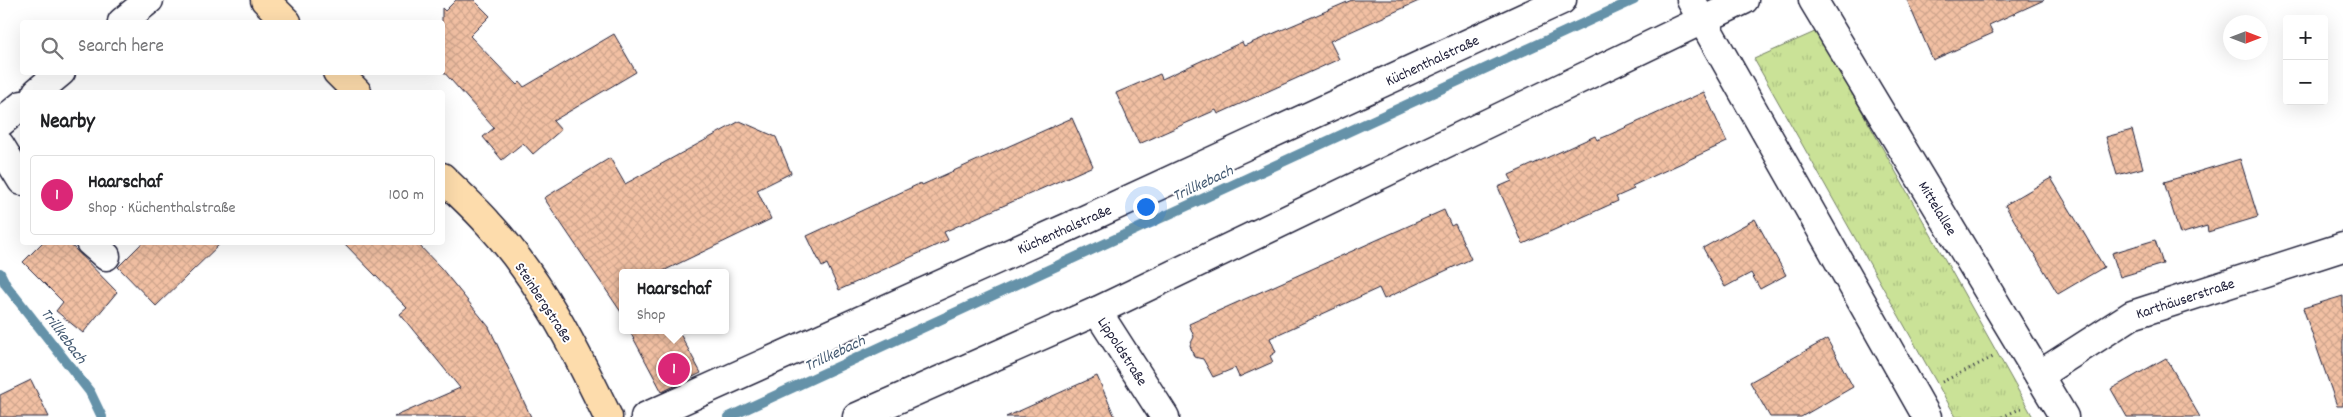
<!DOCTYPE html>
<meta charset="utf-8">
<style>
:root{--surface:#fff;--page:#f2f2f2;--text:#202124;--muted:#757577;--line:#e0e0e0;--accent:#db2777}
body{margin:0;font-family:Dekko,sans-serif;background:var(--page);color:var(--text)}
.controls{position:absolute;right:15px;top:15px;display:grid;overflow:hidden;border-radius:5px;box-shadow:0 5px 20px #0002}
.controls button{width:45px;height:45px;display:grid;place-items:center;padding:0;border:0;border-bottom:1px solid var(--line);background:var(--surface);color:var(--text);font:25px sans-serif}
.compass{position:absolute;left:2223px;top:15px;width:45px;height:45px;border-radius:50%;background:var(--surface);box-shadow:0 5px 20px #0002;rotate:90deg}
.you{position:absolute;left:1145px;top:206px;width:18px;height:18px;margin:-12px;border:4px solid #fff;border-radius:50%;background:#1a73e8;box-shadow:0 0 0 8px #1a73e833}
.badge{display:grid;place-items:center;width:32px;height:32px;border-radius:50%;background:var(--accent);color:#fff;font-size:16px;font-weight:700}
.pin{position:absolute;translate:-50% -50%;border:2px solid #fff;box-shadow:0 1px 5px #0006}
.popup{position:absolute;left:619px;top:269px;width:110px;height:65px;box-sizing:border-box;display:grid;place-content:center;border-radius:5px;background:var(--surface);filter:drop-shadow(0 1px 4px #0005);font-size:16px;white-space:nowrap;color:var(--muted)}
.popup b{font-size:19px;color:var(--text)}
.popup::after{content:'';position:absolute;left:50%;top:100%;margin-left:-10px;border:10px solid transparent;border-top-color:var(--surface)}
.list{margin:0;padding:0;list-style:none}
h2{display:flex;justify-content:space-between;align-items:center;height:65px;margin:0;padding:0 20px;font-size:21px}
h2 small{font-size:16px;font-weight:400;color:var(--muted)}
.list li{display:grid;grid-template-columns:32px 1fr auto;gap:15px;align-items:center;box-sizing:border-box;height:80px;margin:0 10px 10px;padding:0 10px;border:1px solid var(--line);border-radius:5px}
.list b{display:block;font-size:19px;white-space:nowrap}
.list p{margin:0;font-size:16px;white-space:nowrap;color:var(--muted)}
.list em{font-size:16px;font-style:normal;color:var(--muted)}
.icon{flex:none;width:28px;height:28px;fill:none;stroke:currentColor;stroke-width:2;stroke-linecap:round;stroke-linejoin:round}
.map{position:relative;flex:none;width:2343px;height:417px;overflow:hidden}
.search{position:absolute;background:var(--surface);box-shadow:0 5px 20px #0002;left:20px;top:20px;width:425px;height:55px;display:flex;align-items:center;gap:12px;box-sizing:border-box;padding:0 18px;border-radius:5px;color:var(--muted);font-size:19px}
.panel{position:absolute;background:var(--surface);box-shadow:0 5px 20px #0002;left:20px;top:90px;width:425px;height:155px;border-radius:5px}
.map>svg:first-child{display:block}
.grass{fill:url(#grass-tufts);stroke:#768269}
.lines{fill:none;stroke-linecap:round;stroke-linejoin:round}
.stream{stroke:#6592a9;stroke-width:10}
.building{fill:url(#building-cross-hatch);stroke:#22223b}
.minor-casing{stroke:#22223b;stroke-width:31}
.major-casing{stroke:#22223b;stroke-width:31}
.path{stroke:#22223b;stroke-width:3;stroke-dasharray:1 4;stroke-linecap:butt}
.minor{stroke:#fff;stroke-width:28}
.major{stroke:#fddcac;stroke-width:28}
.labels{text-anchor:middle;stroke-width:4;stroke-linejoin:round;paint-order:stroke}
.street-label{font-size:15px;fill:#22223b;stroke:#fff}
.water-label{font-size:16px;font-style:italic;fill:#445a72;stroke:#fff}
</style>
<div class="map">
<svg width="2343" height="417" viewBox="0 0 2343 417">
<defs>
<pattern id="grass-tufts" width="24" height="20" patternUnits="userSpaceOnUse" patternTransform="scale(1.25)"><rect width="24" height="20" fill="#cae297"/><path d="M3 7l-1-3M5 7V3M7 7l1-3M15 17l-1-3M17 17v-4M19 17l1-3" fill="none" stroke="#adc283"/></pattern>
<pattern id="building-cross-hatch" width="8" height="8" patternUnits="userSpaceOnUse" patternTransform="scale(1.25)"><rect width="8" height="8" fill="#f2c0a3"/><path d="M0 0l8 8M0 8l8-8" fill="none" stroke="#cfa58d"/></pattern>
</defs>
<rect width="100%" height="100%" fill="#fff"/>
<filter id="ink" filterUnits="userSpaceOnUse"><feTurbulence type="fractalNoise" baseFrequency=".02" numOctaves="2"/><feDisplacementMap in="SourceGraphic" scale="10" xChannelSelector="R" yChannelSelector="G"/><feConvolveMatrix kernelMatrix="1 2 1 2 8 2 1 2 1" color-interpolation-filters="sRGB"/></filter>
<g filter="url(#ink)">
<!-- grass -->
<polygon class="grass" points="1817,31 2033,417 1956,417 1754,59"/>
<g class="lines">
<!-- stream -->
<g class="stream">
<polyline points="0,273 6,285 90,392 102,417"/>
<polyline points="729,417 1634,0"/>
</g>
</g>
<!-- building -->
<g class="building">
<polygon points="456,0 474,0 490,16 470,36 517,85 520,82 524,87 614,34 636,72 553,121 561,130 533,154 523,143 502,160 483,137 494,128 442,70 442,8 445,11"/>
<polygon points="1352,0 1421,0 1330,41 1339,59 1218,114 1216,110 1139,144 1116,93 1160,74 1162,79 1242,42 1244,46"/>
<polygon points="1907,0 2044,0 1989,25 1993,33 1933,60"/>
<polygon points="1704,92 1727,142 1632,186 1634,189 1616,197 1618,201 1523,244 1498,187 1512,181 1509,175 1595,136 1597,140 1609,135"/>
<polygon points="1072,118 1093,166 944,232 948,240 839,290 827,264 822,267 807,236 921,183 922,185"/>
<polygon points="740,121 776,137 791,173 757,190 771,219 659,273 623,273 623,315 544,198 610,158 625,184"/>
<polygon points="2132,130 2143,168 2117,175 2106,137"/>
<polygon points="2240,159 2258,217 2208,232 2207,226 2180,234 2164,182"/>
<polygon points="2051,178 2104,267 2058,294 2005,205"/>
<polygon points="1444,210 1451,226 1455,224 1471,259 1384,299 1379,288 1270,338 1276,352 1270,356 1273,362 1239,377 1235,368 1213,377 1203,359 1194,357 1190,345 1194,337 1189,324"/>
<polygon points="1755,219 1786,275 1760,289 1751,273 1725,287 1703,248"/>
<polygon points="2155,240 2163,264 2120,277 2112,253"/>
<polygon points="43,242 68,242 117,292 83,333 56,311 63,302 23,262"/>
<polygon points="143,242 222,242 156,306 118,267"/>
<polygon points="343,242 416,242 441,268 489,327 531,417 394,417 460,388 400,314 407,308"/>
<polygon points="2343,296 2343,406 2337,406 2303,308"/>
<polygon points="629,330 678,330 701,373 662,392"/>
<polygon points="1827,339 1853,387 1801,417 1770,417 1750,382"/>
<polygon points="2166,358 2200,417 2127,417 2111,389"/>
<polygon points="1097,376 1115,417 1006,417"/>
<polygon points="31,380 49,417 0,417 0,395"/>
</g>
<g class="lines">
<!-- minor casing -->
<g class="minor-casing">
<g id="minor">
<polyline points="1691,0 1927,417"/>
<polyline points="1813,0 2064,417"/>
<polyline points="122,22 149,0"/>
<polyline points="37,92 61,72"/>
<polyline points="0,123 22,105"/>
<polyline points="0,145 22,181"/>
<polyline points="90,242 106,256"/>
<polyline points="1097,311 1165,417"/>
<polyline points="2039,375 2132,315 2343,247"/>
<polyline points="645,417 1071,226 1562,0"/>
<polyline points="857,417 1097,311 1744,0"/>
</g>
</g>
<!-- major casing -->
<g class="major-casing">
<g id="major">
<polyline points="265,0 287,22"/>
<polyline points="337,72 357,92"/>
<path d="M442,177c16,16 32,30 46,46 52,56 87,126 120,194"/>
</g>
</g>
<!-- path -->
<g class="path">
<polyline points="1942,382 1993,357"/>
<polyline points="2002,417 2022,408"/>
</g>
<!-- minor -->
<use href="#minor" class="minor"/>
<!-- major -->
<use href="#major" class="major"/>
</g>
</g>
<g class="labels">
<!-- street labels -->
<g class="street-label">
<text transform="translate(1432 60) rotate(-25)" y="5">Küchenthalstraße</text>
<text transform="translate(1938 208) rotate(59)" y="5">Mittelallee</text>
<text transform="translate(1064 229) rotate(-24)" y="5">Küchenthalstraße</text>
<text transform="translate(2185 298) rotate(-18)" y="5">Karthäuserstraße</text>
<text transform="translate(544 302) rotate(57)" y="5">Steinbergstraße</text>
<text transform="translate(1123 351) rotate(57)" y="5">Lippoldstraße</text>
</g>
<!-- water labels -->
<g class="water-label">
<text transform="translate(1202 182) rotate(-25)" y="6">Trillkebach</text>
<text transform="translate(65 335) rotate(53)" y="6">Trillkebach</text>
<text transform="translate(834 352) rotate(-25)" y="6">Trillkebach</text>
</g>
</g>
</svg>
<div class="controls">
<button>+</button>
<button>−</button>
</div>
<svg class="compass" viewBox="-18 -18 36 36"><path d="M0-13l5 13h-10z" fill="#e53935"/><path d="M0 13l5-13h-10z" fill="#757577"/></svg>
<div class="you"></div>
<div class="pin badge" style="left:674px;top:369px">1</div>
<div class="popup"><b>Haarschaf</b>Shop</div>
<div class="search"><svg class="icon" aria-label="search" viewBox="0 0 24 24"><circle cx="10" cy="10" r="6"/><path d="M15 15l6 6"/></svg>Search here</div>
<section class="panel">
<h2>Nearby<small></small></h2>
<ul class="list">
<li><span class="badge">1</span><div><b>Haarschaf</b><p>Shop · Küchenthalstraße</p></div><em>100 m</em></li>
</ul>
</section>
</div>
